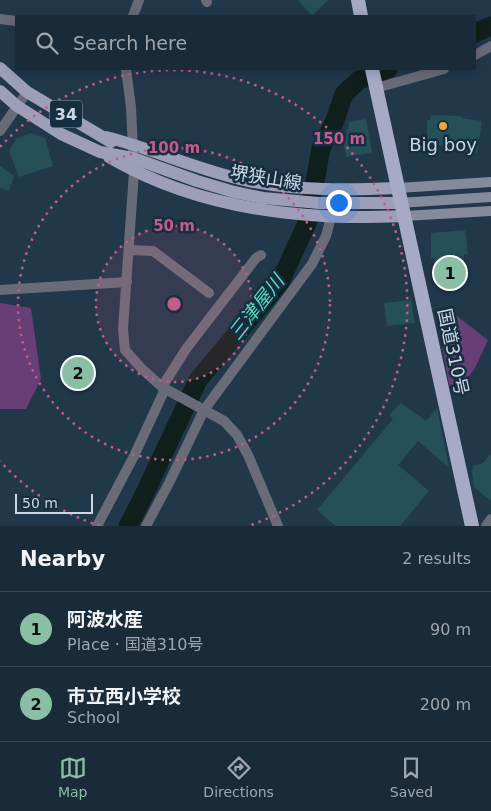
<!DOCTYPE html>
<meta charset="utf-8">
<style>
:root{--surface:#192a38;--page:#263643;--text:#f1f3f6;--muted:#9fa7ae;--line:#374653;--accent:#8abfa5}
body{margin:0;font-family:"DejaVu Sans","Noto Sans JP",sans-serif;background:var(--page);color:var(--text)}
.scale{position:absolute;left:15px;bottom:12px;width:78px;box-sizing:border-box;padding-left:5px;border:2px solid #cbd8e4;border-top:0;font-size:14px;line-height:18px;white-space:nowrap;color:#cbd8e4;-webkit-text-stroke:4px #172d41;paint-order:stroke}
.you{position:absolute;left:338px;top:202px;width:18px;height:18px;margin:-12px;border:4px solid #fff;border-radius:50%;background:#1a73e8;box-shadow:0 0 0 8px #1a73e833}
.badge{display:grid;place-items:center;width:32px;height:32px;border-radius:50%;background:var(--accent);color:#111;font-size:16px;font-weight:700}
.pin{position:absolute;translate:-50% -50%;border:2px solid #fff;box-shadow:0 1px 5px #0006}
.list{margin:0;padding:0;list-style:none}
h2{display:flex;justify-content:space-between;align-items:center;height:65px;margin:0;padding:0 20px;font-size:21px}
h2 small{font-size:16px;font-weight:400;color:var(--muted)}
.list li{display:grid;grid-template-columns:32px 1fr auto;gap:15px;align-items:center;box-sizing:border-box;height:75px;padding:0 20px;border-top:1px solid var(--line)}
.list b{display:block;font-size:19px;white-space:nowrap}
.list p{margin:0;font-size:16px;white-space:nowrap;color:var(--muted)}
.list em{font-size:16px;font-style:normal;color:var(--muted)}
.icon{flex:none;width:28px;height:28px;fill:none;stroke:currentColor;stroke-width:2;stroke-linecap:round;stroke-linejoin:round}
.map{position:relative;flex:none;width:491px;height:526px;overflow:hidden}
.search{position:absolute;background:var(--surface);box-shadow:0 2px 12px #0003;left:15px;right:15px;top:15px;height:55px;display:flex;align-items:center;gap:12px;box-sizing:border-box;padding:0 18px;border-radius:0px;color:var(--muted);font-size:19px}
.sheet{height:215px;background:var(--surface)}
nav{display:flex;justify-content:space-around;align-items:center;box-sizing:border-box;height:70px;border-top:1px solid var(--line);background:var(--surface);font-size:14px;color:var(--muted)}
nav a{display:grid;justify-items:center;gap:2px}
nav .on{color:var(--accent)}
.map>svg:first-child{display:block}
.green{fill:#673e76}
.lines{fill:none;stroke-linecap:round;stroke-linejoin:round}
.river{stroke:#0f201c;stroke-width:19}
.building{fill:#255058}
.minor{stroke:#6a6b78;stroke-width:10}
.tertiary{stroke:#6a6b78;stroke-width:10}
.secondary{stroke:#87899d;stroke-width:10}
.primary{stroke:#9d9fba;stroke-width:12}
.trunk{stroke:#a7aac6;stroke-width:14}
.ring{fill:none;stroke:#c55b8b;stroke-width:2.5;stroke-dasharray:2.5 5}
.poi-dot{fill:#f0a63f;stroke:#172d41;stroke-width:2}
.labels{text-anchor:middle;stroke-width:5;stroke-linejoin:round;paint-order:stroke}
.shield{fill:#172d41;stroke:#95a5b3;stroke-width:1}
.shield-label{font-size:16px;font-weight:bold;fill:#cbd8e4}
.poi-label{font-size:18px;fill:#cbd8e4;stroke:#172d41}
.street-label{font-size:18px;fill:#cbd8e4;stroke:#172d41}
.water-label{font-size:19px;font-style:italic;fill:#58dbbf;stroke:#172d41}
.centre{fill:#c55b8b;stroke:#172d41;stroke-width:2.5}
.ring-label{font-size:15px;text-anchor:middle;font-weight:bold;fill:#c55b8b;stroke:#172d41;stroke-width:5;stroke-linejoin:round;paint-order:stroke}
</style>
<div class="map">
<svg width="491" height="526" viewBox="0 0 491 526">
<rect width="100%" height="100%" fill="#21384b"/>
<!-- green -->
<g class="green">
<polygon points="0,303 31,308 41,379 26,409 0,409"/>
<polygon points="448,309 488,340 474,370 457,390 449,384 438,322"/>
</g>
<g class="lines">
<!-- river -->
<g class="river">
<polyline points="475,33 491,26"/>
<polyline points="128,526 143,497 198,380 280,282 308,221 321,148 334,123 344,94 359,80 388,69"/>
</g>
</g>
<!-- building -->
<g class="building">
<polygon points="298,0 328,0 312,16"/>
<polygon points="431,115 461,116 461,118 482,121 477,153 460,151 461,148 427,144 427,120 430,120"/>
<polygon points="366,119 372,153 346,157 344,146 349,122"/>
<polygon points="31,133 45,138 53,166 19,177 9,151 16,139"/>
<polygon points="0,166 14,176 9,191 0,188"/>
<polygon points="465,230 468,254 464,254 465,283 436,284 434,258 431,258 431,233"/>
<polygon points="411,300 415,323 387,326 384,303"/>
<polygon points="401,403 426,421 437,408 449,468 418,441 398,465 429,491 400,526 336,526 317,510 393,419 389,415"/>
<polygon points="491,454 491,501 474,487 472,472 473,466 483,463"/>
</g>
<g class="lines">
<!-- minor -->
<g class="minor">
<polyline points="206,0 207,2"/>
<polyline points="133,16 139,0"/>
<polyline points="0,19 16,21"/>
<polyline points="475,55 491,46"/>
<polyline points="126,69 131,107 134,172 123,329 125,350 142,369 162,387 224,421 237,435 248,455 278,526"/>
<polyline points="376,88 444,69"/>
<polyline points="129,250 153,251 209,293"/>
<polyline points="0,290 127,282"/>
<polyline points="162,387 186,349 256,258 261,255"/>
<polyline points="97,526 134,456 165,389"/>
<polyline points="146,526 169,483 204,410 312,264 326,236 331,217"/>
<polyline points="486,526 491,519"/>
</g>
<!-- tertiary -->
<polyline class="tertiary" points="0,131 27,92"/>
<!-- secondary -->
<g class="secondary">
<polyline points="398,188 491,182"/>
<polyline points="399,203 491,197"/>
<polyline points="404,216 491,211"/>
</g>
<!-- primary -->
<g class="primary">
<polyline points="0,68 27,92 111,142"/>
<polyline points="0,91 17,106 61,134 100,152 133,158 197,181 234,192 263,198 319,203 399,203"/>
<path d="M106,137c48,12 94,34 143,44 49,10 99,9 149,7"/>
<path d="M109,157c65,38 139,55 215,59 26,2 53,1 80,0"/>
</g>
<!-- trunk -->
<g class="trunk">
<polyline points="358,0 361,16"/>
<polyline points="372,69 472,526"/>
</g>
</g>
<!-- distance rings -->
<circle cx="174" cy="304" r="78" fill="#c55b8b" fill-opacity=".12"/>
<g class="ring">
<circle cx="174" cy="304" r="78"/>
<circle cx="174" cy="304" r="156"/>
<path d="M100 526A234 234 0 0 1 0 461M0 147A234 234 0 1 1 248 526"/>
</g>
<!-- markers -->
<circle class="poi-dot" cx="443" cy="126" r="5"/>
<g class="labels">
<!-- shield labels -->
<rect class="shield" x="50" y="100.5" width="32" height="27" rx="4"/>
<g class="shield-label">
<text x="66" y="120">34</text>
</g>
<!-- poi labels -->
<g class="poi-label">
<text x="443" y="151">Big boy</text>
</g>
<!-- street labels -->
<g class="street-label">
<text transform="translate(266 178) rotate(9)" y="6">堺狭山線</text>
<text transform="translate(453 352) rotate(78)" y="6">国道310号</text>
</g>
<!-- water labels -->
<g class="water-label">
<text transform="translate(256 307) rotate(-52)" y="7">三津屋川</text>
</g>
</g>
<circle cx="174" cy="304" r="8" class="centre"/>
<g class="ring-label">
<text x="339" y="144">150 m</text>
<text x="174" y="153">100 m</text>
<text x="174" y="231">50 m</text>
</g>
</svg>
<div class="scale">50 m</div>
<div class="you"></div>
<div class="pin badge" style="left:450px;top:273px">1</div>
<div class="pin badge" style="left:78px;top:373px">2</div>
<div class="search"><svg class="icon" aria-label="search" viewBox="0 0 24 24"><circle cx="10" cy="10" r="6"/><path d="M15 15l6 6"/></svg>Search here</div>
</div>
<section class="sheet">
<h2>Nearby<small>2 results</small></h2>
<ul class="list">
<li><span class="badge">1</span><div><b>阿波水産</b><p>Place · 国道310号</p></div><em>90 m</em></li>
<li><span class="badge">2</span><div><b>市立西小学校</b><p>School</p></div><em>200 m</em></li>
</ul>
</section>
<nav>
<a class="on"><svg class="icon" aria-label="map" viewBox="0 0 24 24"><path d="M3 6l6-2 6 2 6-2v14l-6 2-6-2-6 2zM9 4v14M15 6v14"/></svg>Map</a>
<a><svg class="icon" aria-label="directions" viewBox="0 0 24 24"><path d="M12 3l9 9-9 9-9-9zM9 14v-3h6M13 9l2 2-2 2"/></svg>Directions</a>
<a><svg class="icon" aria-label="saved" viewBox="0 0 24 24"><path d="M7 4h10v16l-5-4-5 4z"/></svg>Saved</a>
</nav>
